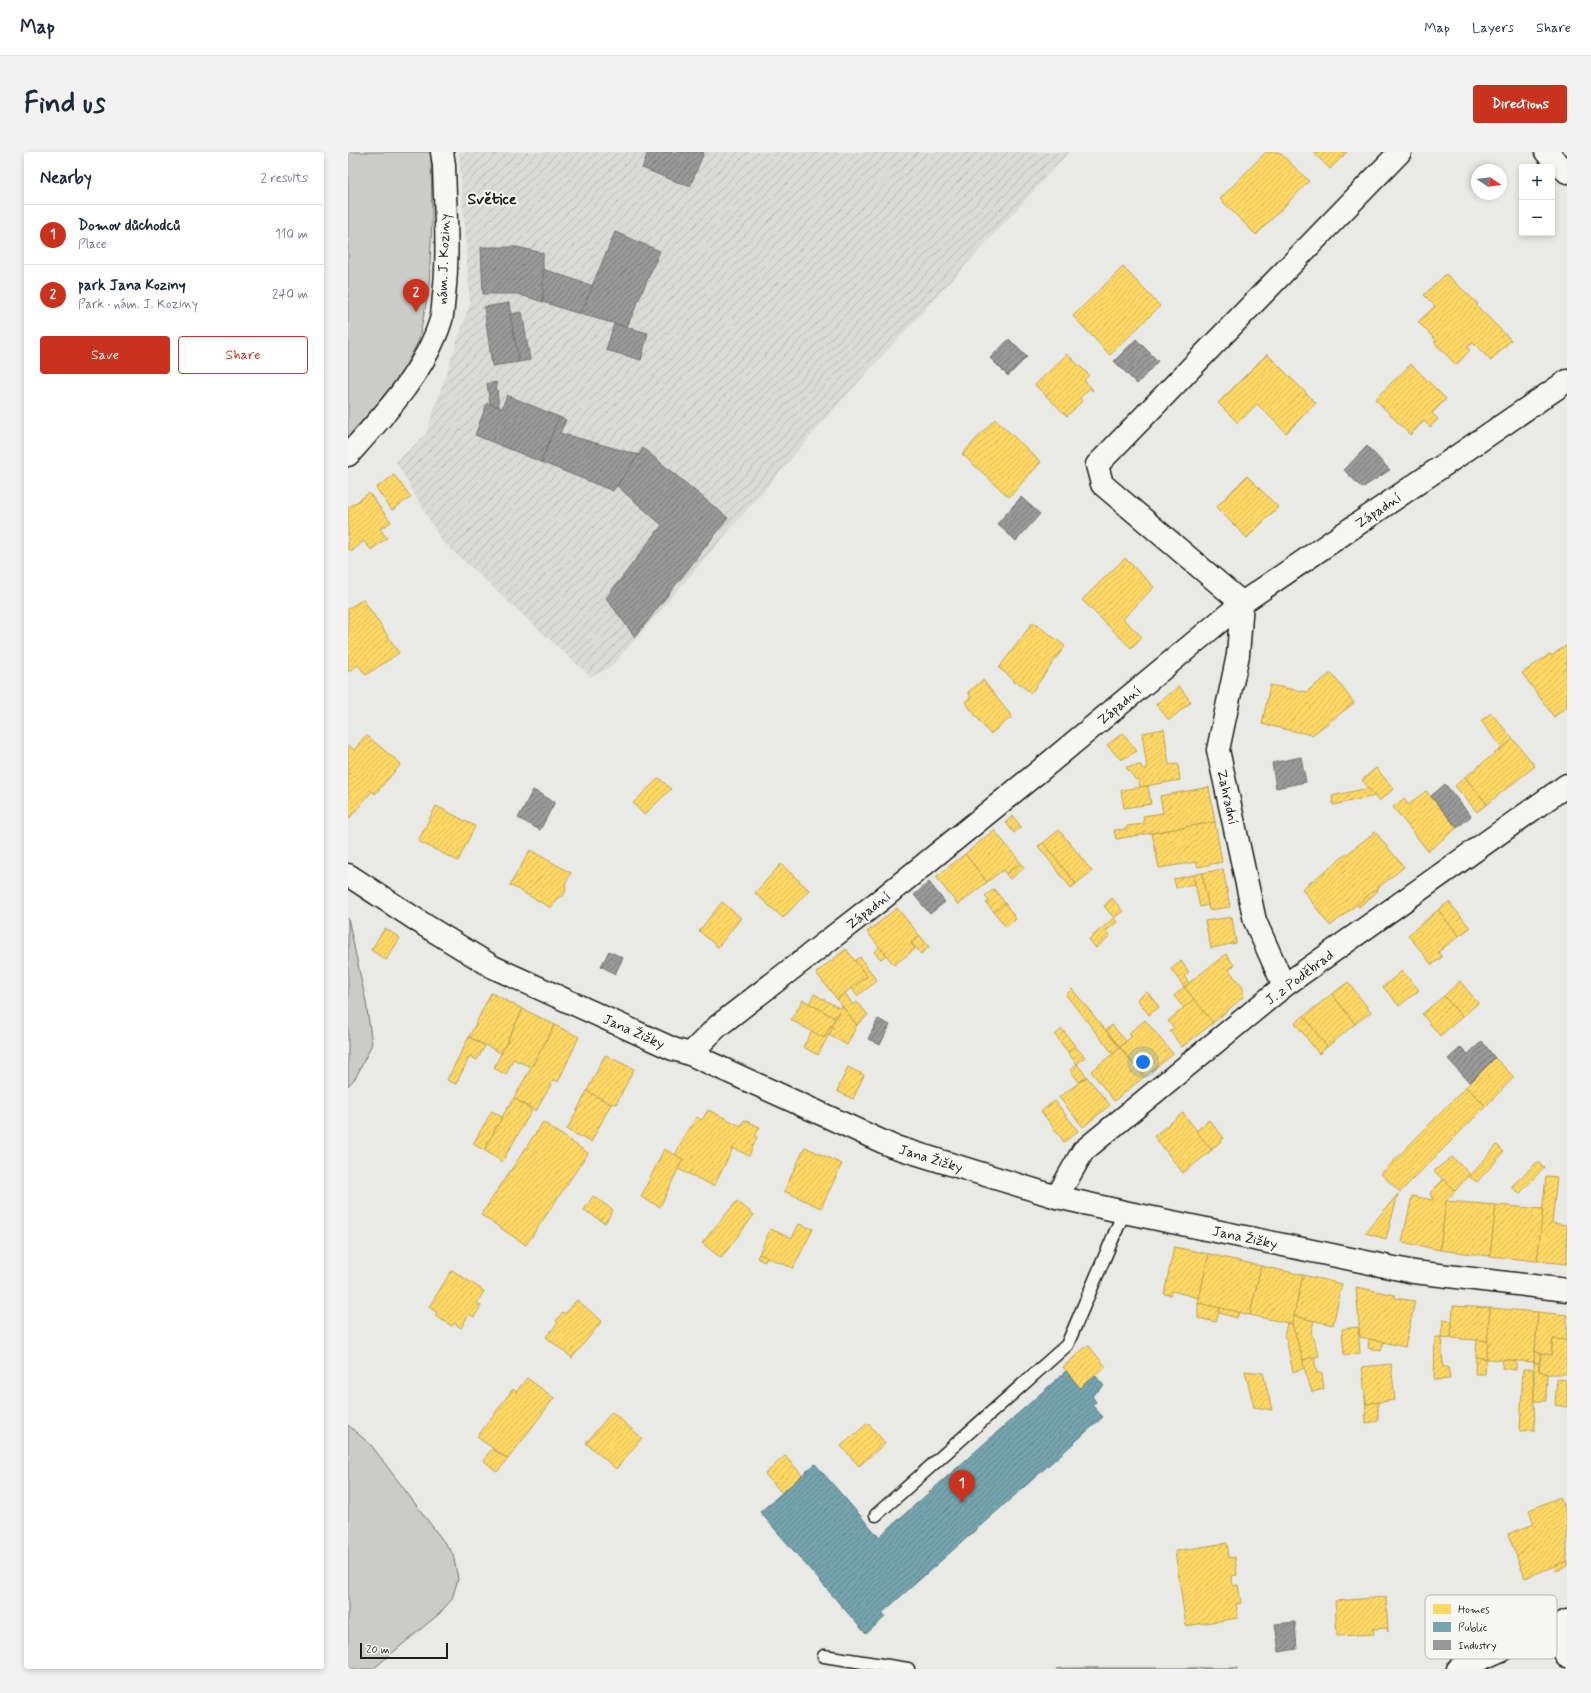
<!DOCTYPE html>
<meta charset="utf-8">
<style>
:root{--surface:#fff;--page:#f2f2f3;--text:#1f2937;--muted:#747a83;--line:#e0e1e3;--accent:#c8321e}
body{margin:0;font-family:Mynerve,sans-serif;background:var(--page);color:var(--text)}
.controls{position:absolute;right:12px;top:12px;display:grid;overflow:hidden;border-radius:4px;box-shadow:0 2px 6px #0003}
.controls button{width:36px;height:36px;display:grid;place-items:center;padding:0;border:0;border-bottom:1px solid var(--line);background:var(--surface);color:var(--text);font:20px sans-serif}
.compass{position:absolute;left:1123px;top:12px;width:36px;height:36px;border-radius:50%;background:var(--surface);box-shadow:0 2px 6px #0003;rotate:103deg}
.scale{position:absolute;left:12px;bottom:10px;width:88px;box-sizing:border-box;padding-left:4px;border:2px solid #1c1c1c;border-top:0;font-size:11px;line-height:14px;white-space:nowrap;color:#1c1c1c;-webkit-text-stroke:3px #f6f6f2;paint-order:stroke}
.you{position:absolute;left:795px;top:910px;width:14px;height:14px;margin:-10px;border:3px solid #fff;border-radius:50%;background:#1a73e8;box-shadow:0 0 0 6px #1a73e833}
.badge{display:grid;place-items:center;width:26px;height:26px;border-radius:50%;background:var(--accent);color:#fff;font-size:13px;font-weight:700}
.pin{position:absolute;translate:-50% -33px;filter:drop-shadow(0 1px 2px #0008)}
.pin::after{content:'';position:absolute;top:21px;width:14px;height:12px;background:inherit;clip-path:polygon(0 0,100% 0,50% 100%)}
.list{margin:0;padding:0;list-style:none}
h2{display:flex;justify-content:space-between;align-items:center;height:52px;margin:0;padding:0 16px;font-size:17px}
h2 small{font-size:13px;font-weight:400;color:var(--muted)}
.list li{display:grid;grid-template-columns:26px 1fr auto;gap:12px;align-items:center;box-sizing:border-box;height:60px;padding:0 16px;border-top:1px solid var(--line)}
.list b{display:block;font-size:15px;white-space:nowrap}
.list p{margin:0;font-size:13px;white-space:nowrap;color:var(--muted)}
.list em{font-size:13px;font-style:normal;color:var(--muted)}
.actions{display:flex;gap:8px;padding:12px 16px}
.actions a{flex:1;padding:9px 0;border:1px solid var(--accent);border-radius:4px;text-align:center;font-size:14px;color:var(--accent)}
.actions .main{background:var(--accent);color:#fff}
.map{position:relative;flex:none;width:1219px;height:1517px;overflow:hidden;border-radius:4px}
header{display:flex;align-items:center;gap:24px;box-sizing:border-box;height:56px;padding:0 20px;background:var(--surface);border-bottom:1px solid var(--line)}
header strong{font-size:19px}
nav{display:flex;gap:22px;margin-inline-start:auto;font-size:14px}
.intro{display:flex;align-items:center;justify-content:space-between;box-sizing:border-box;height:96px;padding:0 24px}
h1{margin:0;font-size:28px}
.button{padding:10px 18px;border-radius:4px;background:var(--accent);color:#fff;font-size:14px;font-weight:700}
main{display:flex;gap:24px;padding:0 24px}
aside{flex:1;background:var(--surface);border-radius:4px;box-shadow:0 2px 6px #0003}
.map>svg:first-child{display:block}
.industrial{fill:url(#industrial-furrows)}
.green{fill:#cbcbc7;stroke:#747472}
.homes{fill:url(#homes-hatch);stroke:#bba050}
.public{fill:url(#public-hatch);stroke:#5b7c83}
.industry{fill:url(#industry-hatch);stroke:#747474}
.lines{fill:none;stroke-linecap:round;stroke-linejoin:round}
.lane-casing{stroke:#1c1c1c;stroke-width:15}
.street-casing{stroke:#1c1c1c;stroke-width:25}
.secondary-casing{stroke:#1c1c1c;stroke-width:25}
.lane{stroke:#f6f6f2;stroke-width:12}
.street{stroke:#f6f6f2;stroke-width:22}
.secondary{stroke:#f6f6f2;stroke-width:22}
.labels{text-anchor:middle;stroke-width:4;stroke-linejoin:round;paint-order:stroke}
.street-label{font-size:14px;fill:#1c1c1c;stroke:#f6f6f2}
.quarter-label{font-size:16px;font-weight:bold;fill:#1c1c1c;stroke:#f6f6f2}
.key{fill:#f6f6f2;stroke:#b5b5b2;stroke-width:1}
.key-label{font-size:11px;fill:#1c1c1c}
</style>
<header>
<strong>Map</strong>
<nav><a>Map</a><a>Layers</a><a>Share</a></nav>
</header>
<div class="intro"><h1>Find us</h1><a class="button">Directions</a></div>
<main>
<aside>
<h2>Nearby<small>2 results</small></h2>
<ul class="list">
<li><span class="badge">1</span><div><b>Domov důchodců</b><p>Place</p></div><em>110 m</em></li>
<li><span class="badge">2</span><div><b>park Jana Koziny</b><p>Park · nám. J. Koziny</p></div><em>240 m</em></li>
</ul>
<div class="actions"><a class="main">Save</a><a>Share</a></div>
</aside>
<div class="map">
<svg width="1219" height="1517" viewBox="0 0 1219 1517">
<defs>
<pattern id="industrial-furrows" width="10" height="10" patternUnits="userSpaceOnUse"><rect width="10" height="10" fill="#dadad6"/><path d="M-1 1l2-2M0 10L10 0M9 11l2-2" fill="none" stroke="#babab7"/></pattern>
<pattern id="homes-hatch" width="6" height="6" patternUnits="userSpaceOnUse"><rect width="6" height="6" fill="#ffd966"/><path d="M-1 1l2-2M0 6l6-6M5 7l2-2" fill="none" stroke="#daba58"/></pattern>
<pattern id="public-hatch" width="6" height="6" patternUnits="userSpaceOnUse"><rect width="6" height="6" fill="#76a5af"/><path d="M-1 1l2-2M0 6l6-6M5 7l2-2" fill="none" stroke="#60868e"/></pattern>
<pattern id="industry-hatch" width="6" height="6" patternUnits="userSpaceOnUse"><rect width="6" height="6" fill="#999"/><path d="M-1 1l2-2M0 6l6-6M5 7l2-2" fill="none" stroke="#7c7c7c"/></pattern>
</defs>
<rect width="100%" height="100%" fill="#e9e9e5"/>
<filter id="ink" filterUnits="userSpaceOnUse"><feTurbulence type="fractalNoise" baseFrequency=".025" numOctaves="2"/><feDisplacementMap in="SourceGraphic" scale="8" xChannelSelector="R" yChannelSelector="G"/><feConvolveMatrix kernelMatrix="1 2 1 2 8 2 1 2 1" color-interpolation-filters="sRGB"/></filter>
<g filter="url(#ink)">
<!-- industrial -->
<polygon class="industrial" points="111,0 721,0 493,249 264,514 243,525 94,389 48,310 78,282 122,151"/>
<!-- green -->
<g class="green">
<polygon points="0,0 83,0 84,68 81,136 71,188 31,264 0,298"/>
<polygon points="0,766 18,850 24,892 8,925 0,934"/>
<polygon points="0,1273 23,1293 105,1402 110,1427 104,1447 91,1462 25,1517 0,1517"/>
<polygon points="719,1516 889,1516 889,1517 708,1517"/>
</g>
<!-- homes -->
<g class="homes">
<polygon points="918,0 931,0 961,29 908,83 872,47"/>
<polygon points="965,0 999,0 982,17"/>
<polygon points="775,115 812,154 762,203 725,164"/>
<polygon points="1098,122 1130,152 1128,153 1163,188 1143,209 1125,191 1119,196 1122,198 1108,213 1086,190 1088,188 1070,170 1087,154 1076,143"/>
<polygon points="719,202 741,223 736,228 745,238 744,239 742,236 732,246 734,249 719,264 687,233"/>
<polygon points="919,202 968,251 938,281 909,252 890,271 870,251"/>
<polygon points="1063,212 1098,247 1084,261 1090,267 1082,275 1076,269 1062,283 1027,247"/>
<polygon points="647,267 693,310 661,345 614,302"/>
<polygon points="46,323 63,345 44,358 28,336"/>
<polygon points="899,324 930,355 899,386 868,355"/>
<polygon points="21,341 43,370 32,377 39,386 23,398 16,389 3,400 0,396 0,356"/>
<polygon points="777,406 806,435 775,467 794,485 783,496 734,448"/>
<polygon points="15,447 51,501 18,523 10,513 0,520 0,457"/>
<polygon points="685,470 717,494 683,541 668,529 667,531 664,529 665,527 651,516"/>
<polygon points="1219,493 1219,555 1206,565 1174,521 1202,502 1203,504"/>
<polygon points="983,521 1006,551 964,583 914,572 922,533 958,540"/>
<polygon points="635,528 664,565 642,582 617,550 623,545 620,540"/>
<polygon points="831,534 843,550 821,568 808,552"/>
<polygon points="1143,561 1165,587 1154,596 1133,569"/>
<polygon points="816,577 821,613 830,612 832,628 792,635 790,627 788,628 778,615 793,613 794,617 799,616 794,581"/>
<polygon points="775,581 789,599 773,608 759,593"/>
<polygon points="18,583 53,612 27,642 24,639 0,668 0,593 6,598"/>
<polygon points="1165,587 1187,614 1139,652 1117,625"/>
<polygon points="1028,616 1046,637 1031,649 1014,628"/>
<polygon points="1117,625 1139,652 1129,660 1107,634"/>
<polygon points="311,626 323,637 296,663 285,651"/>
<polygon points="800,634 803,652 776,656 773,638"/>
<polygon points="861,635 867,670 768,687 766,678 779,677 779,674 796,672 795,664 815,661 812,644"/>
<polygon points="1020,636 1027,644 985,653 984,644"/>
<polygon points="1078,639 1109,676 1080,699 1045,655 1056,647 1060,653"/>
<polygon points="88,654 127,674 110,709 70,689"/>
<polygon points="665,664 673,675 666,681 658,670"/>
<polygon points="867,670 874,710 850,715 848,710 811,716 804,681"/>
<polygon points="646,678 673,711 658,722 655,718 639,730 617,702"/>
<polygon points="711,678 744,719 728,732 695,691"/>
<polygon points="1027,680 1056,715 982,774 954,737"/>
<polygon points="695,691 728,732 723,736 690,694"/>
<polygon points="182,698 223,721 217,732 218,738 215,744 209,746 203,756 162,733"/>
<polygon points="617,702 639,730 610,753 588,725"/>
<polygon points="673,711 676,716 662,727 658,722"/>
<polygon points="433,712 461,738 435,766 407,741"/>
<polygon points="875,717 882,755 861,758 854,721"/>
<polygon points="854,721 860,753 852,755 845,723"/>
<polygon points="845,723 847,732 828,736 826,727"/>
<polygon points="1029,736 1030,739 1011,755 1009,752"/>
<polygon points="646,737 657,751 646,760 638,751 641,749 637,744"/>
<polygon points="764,746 775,759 766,766 756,754"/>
<polygon points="374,750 393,766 370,795 351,779"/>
<polygon points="1101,750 1122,776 1111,784 1090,758"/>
<polygon points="657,751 668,767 658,775 646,760"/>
<polygon points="549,756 572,784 563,791 567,797 546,813 519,780"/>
<polygon points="1090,758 1111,784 1090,800 1094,805 1084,813 1060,783"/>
<polygon points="884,765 888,791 863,796 857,769"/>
<polygon points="766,766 769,770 758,779 762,784 748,796 741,787"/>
<polygon points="37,776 52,786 38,808 23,798"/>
<polygon points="572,784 581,795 573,802 563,790"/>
<polygon points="532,795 538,803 533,807 526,800"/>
<polygon points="498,797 519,824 489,847 468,821"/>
<polygon points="878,802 886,813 881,818 895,836 895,845 865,871 836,835"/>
<polygon points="512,805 529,829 509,844 504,836 519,824 507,809"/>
<polygon points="833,809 841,820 836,824 841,831 836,835 823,817"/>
<polygon points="1054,819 1071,838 1051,854 1035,835"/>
<polygon points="1112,829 1130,851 1114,865 1096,844"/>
<polygon points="1000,830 1023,860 1007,872 984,842"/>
<polygon points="836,835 846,847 836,856 826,844"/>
<polygon points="724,837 772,896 765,902 718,843"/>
<polygon points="799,840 811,855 801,863 789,847"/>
<polygon points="143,841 175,857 153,901 121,885"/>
<polygon points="497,841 505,853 509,850 520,863 509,873 489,847"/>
<polygon points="466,842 493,857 487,866 461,851"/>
<polygon points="984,842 1007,872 979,895 956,864"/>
<polygon points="1096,844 1114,865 1092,884 1074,862"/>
<polygon points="846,847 865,871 834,895 822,879 826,876 820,869"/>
<polygon points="455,848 487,866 476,886 443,868"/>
<polygon points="494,854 509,873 499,893 481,883 485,875 483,874"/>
<polygon points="175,857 207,873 183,915 165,907 158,923 146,916"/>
<polygon points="956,864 979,895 971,902 947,871"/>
<polygon points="797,868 825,902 796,925 772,895 784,884 781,881"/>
<polygon points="207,873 231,885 210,930 206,927 188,959 166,946"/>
<polygon points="764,873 778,889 772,895 758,878"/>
<polygon points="483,874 485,875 470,903 455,895 464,879 476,886"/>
<polygon points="714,877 727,894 720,900 707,883"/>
<polygon points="121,885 137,894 129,908 122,904 108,932 99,928"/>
<polygon points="727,894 737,905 729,912 720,901"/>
<polygon points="772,896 796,925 766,949 743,919"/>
<polygon points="257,903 286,917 268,952 264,951 263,952 239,939"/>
<polygon points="1147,906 1166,925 1138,954 1118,935"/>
<polygon points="729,912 739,925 731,930 722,918"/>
<polygon points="500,915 516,923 505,947 489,939"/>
<polygon points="739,925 762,953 735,975 711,945"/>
<polygon points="1118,935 1138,954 1052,1040 1033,1022"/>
<polygon points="239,939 263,952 243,990 219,978"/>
<polygon points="166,946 184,958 154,1010 136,998 154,965"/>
<polygon points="707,949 730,979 716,990 693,959"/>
<polygon points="360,958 393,974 396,968 412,975 407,984 409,985 401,1004 385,996 366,1034 330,1017 335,1007 327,1003 341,975 343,976 348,965 354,968"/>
<polygon points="144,959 154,965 136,998 125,992"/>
<polygon points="835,961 864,998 835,1021 806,984"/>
<polygon points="861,968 876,986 864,998 848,979"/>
<polygon points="195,970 240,1001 178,1093 133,1063"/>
<polygon points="1149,993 1156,1000 1129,1030 1120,1024 1123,1023"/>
<polygon points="457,995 494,1012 473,1056 436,1039"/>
<polygon points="316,997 335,1007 312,1055 293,1045"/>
<polygon points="1104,1005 1123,1023 1120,1024 1107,1039 1086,1019"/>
<polygon points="1189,1010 1196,1015 1172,1041 1163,1035"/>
<polygon points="1198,1024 1209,1025 1204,1071 1219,1073 1219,1112 1189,1109"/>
<polygon points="1096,1027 1107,1039 1098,1049 1092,1098 1054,1090 1064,1044 1085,1048 1082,1041"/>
<polygon points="1050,1042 1038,1087 1017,1081"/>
<polygon points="245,1044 265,1058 257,1071 236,1058"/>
<polygon points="389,1049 406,1063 373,1106 354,1091"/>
<polygon points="1098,1049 1148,1053 1142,1104 1092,1098"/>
<polygon points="1148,1053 1195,1057 1189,1109 1142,1104"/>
<polygon points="451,1072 465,1077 445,1116 411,1102 422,1077 444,1086"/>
<polygon points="826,1095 861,1102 851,1146 824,1139 823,1143 816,1142"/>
<polygon points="411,1102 419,1105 416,1110 409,1106"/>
<polygon points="861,1102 913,1114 902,1163 850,1151"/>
<polygon points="913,1114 955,1123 944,1172 902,1163"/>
<polygon points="104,1118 136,1139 129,1151 133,1154 126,1165 121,1162 113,1176 106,1171 104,1174 87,1164 89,1161 81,1155"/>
<polygon points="955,1123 994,1132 985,1173 946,1164"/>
<polygon points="1008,1135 1047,1143 1047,1146 1067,1149 1057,1195 1012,1185"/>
<polygon points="229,1148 254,1169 224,1206 198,1185 210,1171 208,1169 215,1160 217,1162"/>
<polygon points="850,1151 872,1156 868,1170 850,1166"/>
<polygon points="1105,1154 1142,1156 1140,1189 1103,1186"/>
<polygon points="872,1156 891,1160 889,1166 871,1161"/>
<polygon points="1142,1156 1190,1160 1186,1210 1138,1207"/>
<polygon points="1190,1160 1219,1163 1219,1188 1205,1187 1203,1203 1187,1200"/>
<polygon points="946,1164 966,1169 963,1180 971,1204 955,1208 944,1172"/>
<polygon points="1095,1168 1104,1169 1103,1186 1093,1185"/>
<polygon points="939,1171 944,1172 955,1208 956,1216 945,1220 938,1186 936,1185"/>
<polygon points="1010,1175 1012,1201 996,1204 994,1177"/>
<polygon points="1087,1185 1093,1185 1095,1215 1100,1215 1102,1227 1086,1228"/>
<polygon points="1021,1187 1036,1190 1033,1199 1020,1196"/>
<polygon points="1205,1187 1219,1188 1219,1222 1199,1222 1191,1219 1193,1201 1203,1203"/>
<polygon points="1129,1188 1140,1189 1138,1207 1128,1205"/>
<polygon points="740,1193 758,1215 732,1236 715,1215"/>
<polygon points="1187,1200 1193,1201 1191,1211 1186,1210"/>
<polygon points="966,1205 969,1221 974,1221 976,1237 964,1240 956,1216 955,1208"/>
<polygon points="1128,1205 1138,1207 1137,1222 1127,1222"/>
<polygon points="1155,1207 1168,1209 1168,1218 1154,1216"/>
<polygon points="1186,1210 1191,1211 1191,1219 1199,1222 1198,1249 1186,1249"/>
<polygon points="1043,1212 1047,1248 1018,1252 1014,1215"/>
<polygon points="1175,1217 1185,1217 1187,1278 1172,1279"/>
<polygon points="897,1219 915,1221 924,1258 906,1255"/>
<polygon points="179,1226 206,1246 160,1307 129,1285 165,1237 168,1240"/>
<polygon points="1209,1227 1219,1228 1219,1255 1207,1253"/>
<polygon points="1017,1244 1018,1252 1030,1250 1030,1269 1018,1271"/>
<polygon points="264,1260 294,1286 268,1317 238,1291"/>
<polygon points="520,1271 537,1291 511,1314 493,1294"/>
<polygon points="144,1297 160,1307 149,1320 135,1308"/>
<polygon points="437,1304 454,1323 434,1341 417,1322"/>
<polygon points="1212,1345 1219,1364 1219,1409 1177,1426 1160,1382 1186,1372 1181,1358"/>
<polygon points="879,1391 881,1406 887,1405 889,1423 884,1424 885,1434 890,1433 893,1451 888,1452 890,1466 838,1474 827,1399"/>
<polygon points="1219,1409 1219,1414 1208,1419 1206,1414"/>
<polygon points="1038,1445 1040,1480 1039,1476 1025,1477 1026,1482 989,1484 987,1449"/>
</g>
<!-- public -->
<polygon class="public" points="718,1219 732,1236 747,1223 756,1234 744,1244 748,1250 744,1253 755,1265 534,1461 537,1465 518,1482 412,1360 467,1312 531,1385"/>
<!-- industry -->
<g class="industry">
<polygon points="300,0 356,0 342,35 294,16"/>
<polygon points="267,80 312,99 279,175 232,162"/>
<polygon points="133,95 169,95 195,101 195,150 169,142 135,142"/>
<polygon points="195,117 245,134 232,162 195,150"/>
<polygon points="161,151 171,210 144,214 136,155"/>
<polygon points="174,160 182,208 171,210 162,162"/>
<polygon points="266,172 300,181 293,208 258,198"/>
<polygon points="661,187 679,205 660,224 642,206"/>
<polygon points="788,187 810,209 789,232 766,209"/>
<polygon points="148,230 151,255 142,251 139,232"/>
<polygon points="159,243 211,265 193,310 127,283 139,251 154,256"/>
<polygon points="211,265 218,268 212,281 291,303 265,339 193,310"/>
<polygon points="1019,294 1042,318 1014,336 996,318"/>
<polygon points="295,296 380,366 287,485 258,446 314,373 269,334"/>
<polygon points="673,345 692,362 668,389 649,372"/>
<polygon points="953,605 958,630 928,636 924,611"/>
<polygon points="1097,632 1123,664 1109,676 1083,644"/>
<polygon points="185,638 207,650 192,678 170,666"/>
<polygon points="581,730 597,750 582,762 566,743"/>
<polygon points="261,799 275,806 267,822 253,814"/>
<polygon points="530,867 542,873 532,893 520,887"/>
<polygon points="1134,889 1147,906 1122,931 1100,907 1113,895 1120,902"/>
<polygon points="947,1470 949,1497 931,1500 927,1472"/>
</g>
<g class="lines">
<!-- lane casing -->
<g class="lane-casing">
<g id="lane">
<polyline points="528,1363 719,1193 776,1060"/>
<polyline points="476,1504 560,1517"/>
</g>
</g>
<!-- street casing -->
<g class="street-casing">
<g id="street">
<polyline points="1198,0 1219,20"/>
<path d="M0,303c35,-39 77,-83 93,-135 2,-7 2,-16 3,-24 5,-44 1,-87 0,-131l-2,-13"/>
<polyline points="0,723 78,774 145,815 325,897 342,902 544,994 709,1045 776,1060 1066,1120 1219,1138"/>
<polyline points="936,834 907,769 870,598 890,503 894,451 754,332 749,313 1052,0"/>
<polyline points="342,902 370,874 535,746 689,621 894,451 1219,229"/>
<polyline points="709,1045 735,999 936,834 1219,633"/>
<polyline points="1205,1475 1219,1505"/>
</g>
</g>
<!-- secondary casing -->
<g class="secondary-casing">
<polyline id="secondary" points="1110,1517 1219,1469"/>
</g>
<!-- lane -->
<use href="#lane" class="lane"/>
<!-- street -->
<use href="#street" class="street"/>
<!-- secondary -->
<use href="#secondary" class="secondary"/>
</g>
</g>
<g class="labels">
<!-- street labels -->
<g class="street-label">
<text transform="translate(95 107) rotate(-88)" y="5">nám. J. Koziny</text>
<text transform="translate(1030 358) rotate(-34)" y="5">Západní</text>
<text transform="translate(771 553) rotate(-40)" y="5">Západní</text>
<text transform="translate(880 645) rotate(78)" y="5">Zahradní</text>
<text transform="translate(520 758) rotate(-38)" y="5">Západní</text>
<text transform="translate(951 825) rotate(-37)" y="5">J. z Poděbrad</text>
<text transform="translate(286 879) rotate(24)" y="5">Jana Žižky</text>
<text transform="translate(583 1006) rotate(17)" y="5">Jana Žižky</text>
<text transform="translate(897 1085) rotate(12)" y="5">Jana Žižky</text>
</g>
<!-- quarter labels -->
<g class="quarter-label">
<text x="144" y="52">Světice</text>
</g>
</g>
<!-- legend -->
<rect x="1077" y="1443" width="132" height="64" rx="6" class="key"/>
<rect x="1085" y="1452" width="18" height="10" fill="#ffd966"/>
<rect x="1085" y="1470" width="18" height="10" fill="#76a5af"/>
<rect x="1085" y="1488" width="18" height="10" fill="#999"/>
<g class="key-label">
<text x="1110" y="1461">Homes</text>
<text x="1110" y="1479">Public</text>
<text x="1110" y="1497">Industry</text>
</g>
</svg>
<div class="controls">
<button>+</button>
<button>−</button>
</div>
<svg class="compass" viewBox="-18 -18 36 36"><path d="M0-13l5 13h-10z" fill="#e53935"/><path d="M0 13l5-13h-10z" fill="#747a83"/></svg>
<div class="scale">20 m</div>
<div class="you"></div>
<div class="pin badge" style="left:614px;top:1351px">1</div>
<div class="pin badge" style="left:68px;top:160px">2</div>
</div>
</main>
